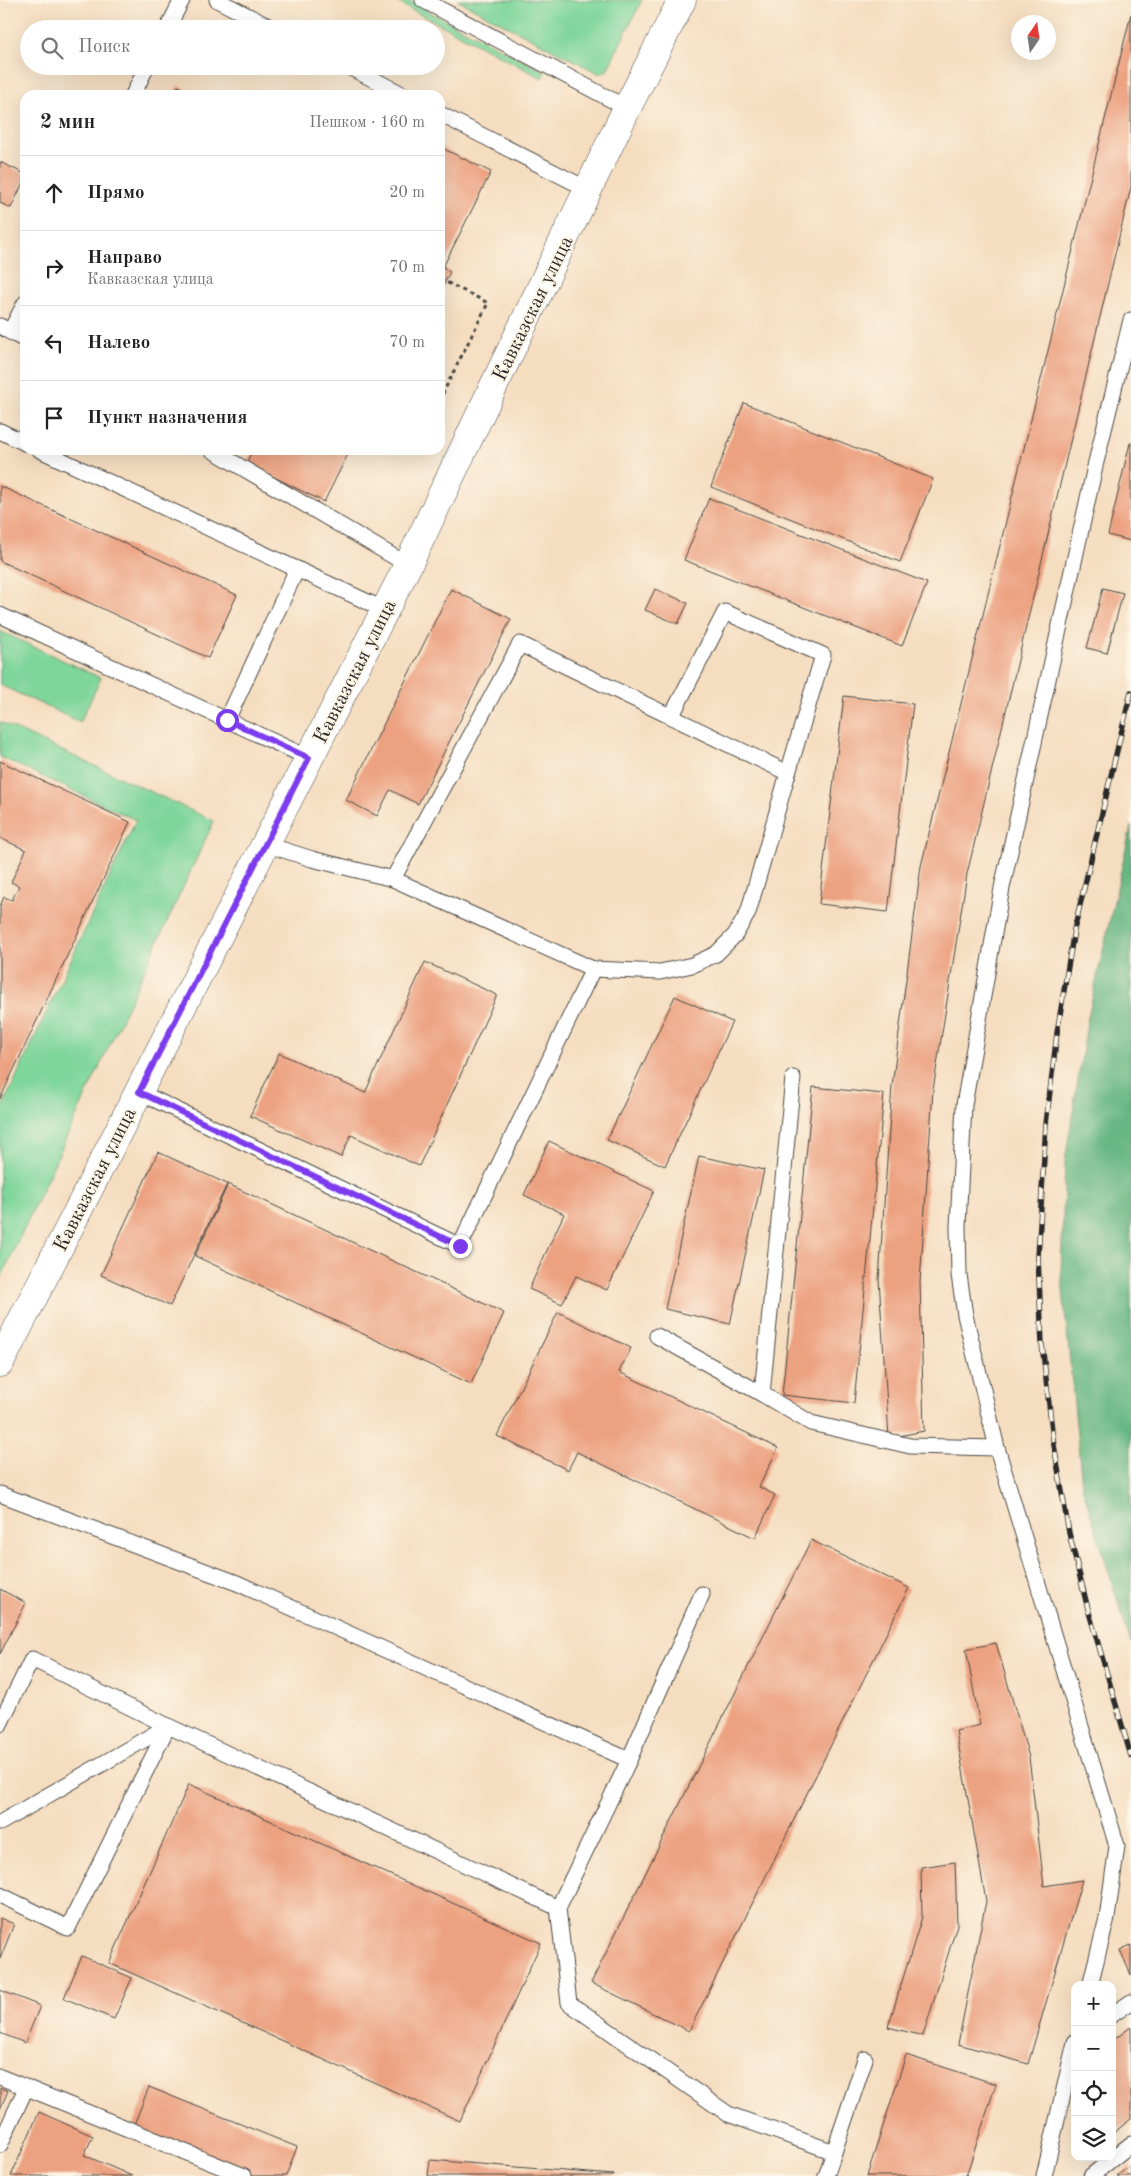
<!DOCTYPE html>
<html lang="ru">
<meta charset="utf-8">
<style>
:root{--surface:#fff;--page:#f6f6f6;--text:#222;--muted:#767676;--line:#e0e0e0}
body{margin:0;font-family:"Old Standard TT",serif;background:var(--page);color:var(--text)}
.controls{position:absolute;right:15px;bottom:15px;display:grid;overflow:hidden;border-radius:10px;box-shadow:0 5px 20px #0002}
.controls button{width:45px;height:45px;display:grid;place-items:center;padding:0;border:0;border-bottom:1px solid var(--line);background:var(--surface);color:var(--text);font:25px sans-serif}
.compass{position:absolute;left:1011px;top:15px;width:45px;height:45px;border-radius:50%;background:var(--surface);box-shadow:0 5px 20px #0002;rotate:13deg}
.stop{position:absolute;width:15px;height:15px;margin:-11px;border:4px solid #7c3aed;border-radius:50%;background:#fff}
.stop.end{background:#7c3aed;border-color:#fff;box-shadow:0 1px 5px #0008}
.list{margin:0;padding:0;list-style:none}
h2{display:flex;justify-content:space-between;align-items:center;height:65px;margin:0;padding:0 20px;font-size:21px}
h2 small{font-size:16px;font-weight:400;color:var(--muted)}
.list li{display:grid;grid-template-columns:32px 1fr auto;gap:15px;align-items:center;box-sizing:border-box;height:75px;padding:0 20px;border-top:1px solid var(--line)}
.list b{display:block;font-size:19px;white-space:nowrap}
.list p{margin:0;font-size:16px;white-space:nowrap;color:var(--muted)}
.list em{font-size:16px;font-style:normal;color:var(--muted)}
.icon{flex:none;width:28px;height:28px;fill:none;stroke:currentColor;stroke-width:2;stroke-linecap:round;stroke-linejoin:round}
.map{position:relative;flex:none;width:1131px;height:2176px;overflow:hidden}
.search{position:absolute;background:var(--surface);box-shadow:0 5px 20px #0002;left:20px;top:20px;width:425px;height:55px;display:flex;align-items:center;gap:12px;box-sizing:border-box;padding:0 18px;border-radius:28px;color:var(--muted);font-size:19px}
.panel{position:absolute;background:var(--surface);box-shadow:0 5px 20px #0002;left:20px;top:90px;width:425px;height:365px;border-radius:15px}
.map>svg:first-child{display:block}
.green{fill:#7fd69b;stroke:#558063}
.forest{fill:#67b783;stroke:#497157}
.building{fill:#eca180}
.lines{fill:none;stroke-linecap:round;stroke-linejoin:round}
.service-casing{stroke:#494641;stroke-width:17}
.minor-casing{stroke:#494641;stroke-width:29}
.path{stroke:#494641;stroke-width:3;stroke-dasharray:4 4;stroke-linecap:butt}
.service{stroke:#fff;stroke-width:15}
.minor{stroke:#fff;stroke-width:28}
.rail-casing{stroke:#2b2b2b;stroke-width:5.5}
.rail{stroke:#fcf5e5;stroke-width:4;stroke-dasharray:11;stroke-linecap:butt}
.route{stroke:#7c3aed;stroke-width:6}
.labels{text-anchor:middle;stroke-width:4;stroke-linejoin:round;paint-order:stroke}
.street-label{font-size:20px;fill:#2b2b2b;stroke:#fcf5e5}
</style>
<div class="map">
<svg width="1131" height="2176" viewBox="0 0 1131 2176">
<rect width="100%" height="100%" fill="#fcf5e5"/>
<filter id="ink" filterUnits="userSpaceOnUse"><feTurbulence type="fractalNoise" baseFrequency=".02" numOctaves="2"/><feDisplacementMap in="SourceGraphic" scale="10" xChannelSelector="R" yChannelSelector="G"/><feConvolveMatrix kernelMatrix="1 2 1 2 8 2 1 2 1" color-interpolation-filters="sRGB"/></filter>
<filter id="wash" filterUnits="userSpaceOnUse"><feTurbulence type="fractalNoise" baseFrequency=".0096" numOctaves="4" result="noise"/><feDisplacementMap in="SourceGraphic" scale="20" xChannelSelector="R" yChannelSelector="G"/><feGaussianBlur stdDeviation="1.12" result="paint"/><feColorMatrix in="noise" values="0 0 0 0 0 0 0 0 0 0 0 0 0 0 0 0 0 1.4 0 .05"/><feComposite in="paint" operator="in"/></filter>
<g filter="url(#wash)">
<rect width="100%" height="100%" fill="#f5ddc0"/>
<!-- green -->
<g class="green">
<polygon points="393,0 407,0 545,72 542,78"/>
<polygon points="457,0 642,0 607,70 600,74"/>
<polygon points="0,631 101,678 80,722 0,685"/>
<polygon points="0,722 214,821 0,1280 0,1112 136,820 0,757"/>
</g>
<!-- forest -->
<polygon class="forest" points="1131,826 1131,1644 1082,1486 1061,1270 1065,1161 1088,1017"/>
<g id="blocks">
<!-- building -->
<g class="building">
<polygon points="1131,14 1131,187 967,874 933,1090 920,1282 924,1431 889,1438 879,1279 892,1086 921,866"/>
<polygon points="178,86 197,95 173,95"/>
<polygon points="440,147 491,172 443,267 450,272 440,292"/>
<polygon points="0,162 25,174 25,178 11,208 0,203"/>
<polygon points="744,403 933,479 900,562 711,487"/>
<polygon points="1130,443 1131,443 1131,541 1108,535"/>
<polygon points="253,450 350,450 324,502 246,463"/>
<polygon points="0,486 237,595 208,658 0,561"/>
<polygon points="709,498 927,583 902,646 684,560"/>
<polygon points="1103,588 1123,593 1107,653 1087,648"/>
<polygon points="451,589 511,619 418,804 390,790 377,816 346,800"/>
<polygon points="655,589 688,603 678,624 645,610"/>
<polygon points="844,696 913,704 888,912 819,904"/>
<polygon points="0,761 130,822 0,1099 0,906 4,897 12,900 19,886 11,882 26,850 0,838"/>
<polygon points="425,962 497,995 419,1166 351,1135 341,1157 250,1116 279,1053 365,1093"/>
<polygon points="675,996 732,1022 665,1166 607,1140"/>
<polygon points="813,1087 884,1094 854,1403 782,1395"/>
<polygon points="549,1141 654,1191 607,1290 576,1276 562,1304 529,1289 564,1214 524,1195"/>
<polygon points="158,1152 227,1184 170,1306 101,1275"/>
<polygon points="699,1156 764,1170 730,1324 665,1309"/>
<polygon points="228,1184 504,1313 471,1384 195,1256"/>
<polygon points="558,1312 631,1348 619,1372 778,1448 759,1487 775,1495 755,1538 577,1452 568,1470 497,1436"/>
<polygon points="811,1540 909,1588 689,2031 591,1983"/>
<polygon points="0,1589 26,1603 0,1654"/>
<polygon points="996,1643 1029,1757 1044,1886 1082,1880 1028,2064 958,2044 986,1901 956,1731 980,1725 966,1649"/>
<polygon points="189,1784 541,1943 460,2121 109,1963"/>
<polygon points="955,1862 957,1925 923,2036 888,2027 922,1917 921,1867"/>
<polygon points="0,1918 14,1924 0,1959"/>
<polygon points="1131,1945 1131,1975 1120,1950"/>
<polygon points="82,1956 132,1978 114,2019 64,1998"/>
<polygon points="0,1990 40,2006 25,2043 0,2033"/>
<polygon points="1131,2027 1131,2119 1112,2134 1112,2041"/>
<polygon points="906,2055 996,2084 966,2176 867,2176"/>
<polygon points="149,2087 297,2147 286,2176 238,2176 131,2132"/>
<polygon points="0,2088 8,2091 0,2109"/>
<polygon points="39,2112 93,2136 84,2155 132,2176 11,2176"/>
<polygon points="430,2160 614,2175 614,2176 428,2176"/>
<polygon points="1131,2165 1131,2176 1117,2176"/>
</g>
</g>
</g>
<g filter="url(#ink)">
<use href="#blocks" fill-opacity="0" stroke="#494641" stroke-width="1"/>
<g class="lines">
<!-- service casing -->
<g class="service-casing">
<g id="service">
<polyline points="217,0 274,29"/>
<polyline points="423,0 627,108"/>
<polyline points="167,29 182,0"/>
<polyline points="347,66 404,95"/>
<polyline points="133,95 147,66"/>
<polyline points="440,114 589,190"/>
<polyline points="0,326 25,340"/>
<polyline points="10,332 25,303"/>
<polyline points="0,431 25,443"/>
<polyline points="40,450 385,610"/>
<polyline points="212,450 408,565"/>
<polyline points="0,615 309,758"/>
<polyline points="671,717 725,612 823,655 788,773"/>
<polyline points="227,720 297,569"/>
<polyline points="393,879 593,969"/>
<polyline points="793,1078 762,1394 811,1423 910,1446 997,1448"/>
<polyline points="139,1092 460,1246 593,969 660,972 692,965 716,954 735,935 748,913 788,773 520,644 393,879 312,859 265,844"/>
<polyline points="657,1336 762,1394"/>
<polyline points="0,1494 237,1583 629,1760 702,1594"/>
<polyline points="0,1724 32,1659 168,1726 558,1908 629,1760"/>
<polyline points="0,1823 168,1726"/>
<polyline points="0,1895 68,1928 168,1726"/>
<polyline points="558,1908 569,2003 728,2114 834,2152 826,2176"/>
<polyline points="1090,1985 1107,1918 1117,1846 997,1448 965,1315 959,1275 958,1226 964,1105 1002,888 1096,462 1131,320"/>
<polyline points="1112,2015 1131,2002"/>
<polyline points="0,2077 244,2176"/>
<polyline points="0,2145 26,2088"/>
<polyline points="834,2152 865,2059"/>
<polyline points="1044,2176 1075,2042"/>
<polyline points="1091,2176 1131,2144"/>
</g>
</g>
<!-- minor casing -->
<g class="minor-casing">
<polyline id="minor" points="0,1363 408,565 627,108 682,0"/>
</g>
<!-- path -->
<polyline class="path" points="440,279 488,303 440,399"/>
<!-- service -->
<use href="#service" class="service"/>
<!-- minor -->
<use href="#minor" class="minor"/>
<!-- rail casing -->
<g class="rail-casing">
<polyline id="rail" points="1131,692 1074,930 1057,1033 1046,1124 1038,1257 1042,1344 1053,1439 1069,1533 1088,1609 1131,1756"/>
</g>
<!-- rail -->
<use href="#rail" class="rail"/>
</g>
</g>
<g class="lines" filter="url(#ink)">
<!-- route -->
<polyline class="route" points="227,720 309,758 139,1092 460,1246"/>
</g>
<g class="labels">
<!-- street labels -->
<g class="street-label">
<text transform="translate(532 308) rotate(-64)" y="7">Кавказская улица</text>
<text transform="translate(354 671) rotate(-63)" y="7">Кавказская улица</text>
<text transform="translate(94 1179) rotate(-63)" y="7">Кавказская улица</text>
</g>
</g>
</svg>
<div class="controls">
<button>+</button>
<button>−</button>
<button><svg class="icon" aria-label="locate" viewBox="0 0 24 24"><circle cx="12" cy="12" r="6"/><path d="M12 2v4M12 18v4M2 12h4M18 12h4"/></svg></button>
<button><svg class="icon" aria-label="layers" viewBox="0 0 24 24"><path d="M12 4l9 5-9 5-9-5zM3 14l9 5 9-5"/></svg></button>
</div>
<svg class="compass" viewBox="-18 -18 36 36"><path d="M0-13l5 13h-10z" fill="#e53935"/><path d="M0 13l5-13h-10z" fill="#767676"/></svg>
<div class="stop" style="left:227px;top:720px"></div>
<div class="stop end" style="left:460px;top:1246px"></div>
<div class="search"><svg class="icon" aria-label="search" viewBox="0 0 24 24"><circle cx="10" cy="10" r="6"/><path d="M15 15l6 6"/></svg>Поиск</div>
<section class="panel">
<h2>2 мин<small>Пешком · 160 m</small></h2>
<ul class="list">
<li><svg class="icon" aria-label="ahead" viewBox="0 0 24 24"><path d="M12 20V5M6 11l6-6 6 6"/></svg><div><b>Прямо</b></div><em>20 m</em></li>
<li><svg class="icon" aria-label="right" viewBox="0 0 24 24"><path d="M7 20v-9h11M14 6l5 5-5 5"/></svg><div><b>Направо</b><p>Кавказская улица</p></div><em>70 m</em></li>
<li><svg class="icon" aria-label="left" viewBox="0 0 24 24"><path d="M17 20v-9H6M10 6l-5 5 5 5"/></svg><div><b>Налево</b></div><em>70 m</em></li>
<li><svg class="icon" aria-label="arrive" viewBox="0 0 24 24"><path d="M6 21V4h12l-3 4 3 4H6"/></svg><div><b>Пункт назначения</b></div></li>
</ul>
</section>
</div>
